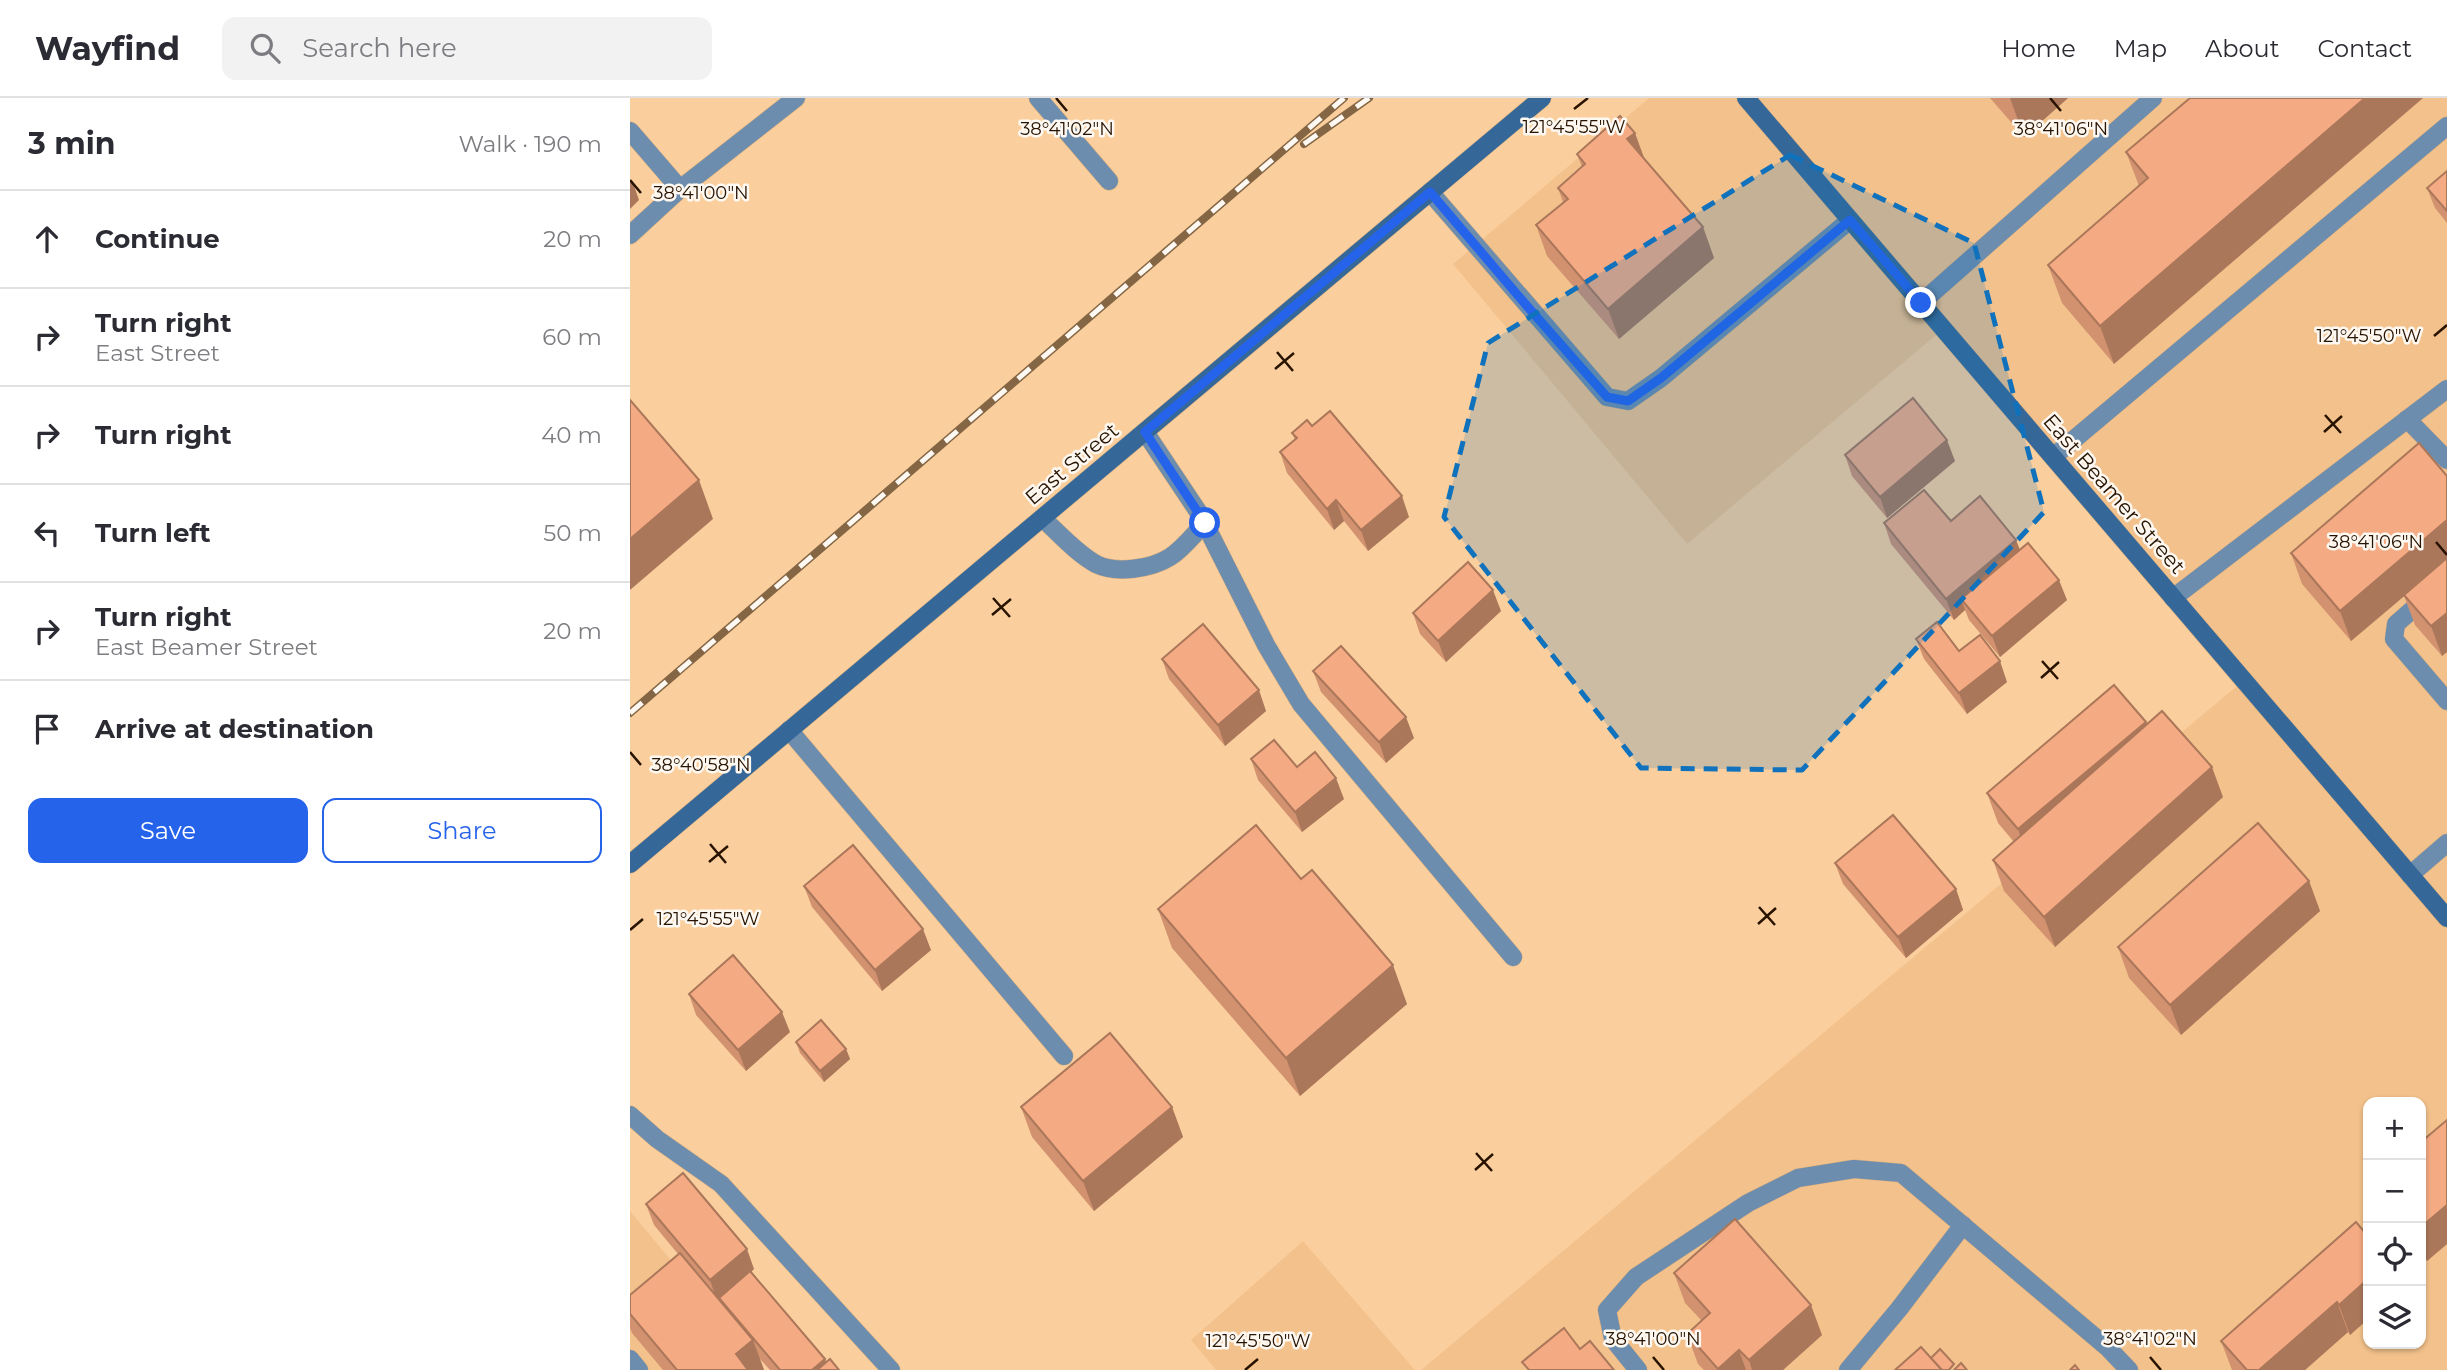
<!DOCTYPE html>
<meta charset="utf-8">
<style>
:root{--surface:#fff;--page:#f2f2f3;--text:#2b2b33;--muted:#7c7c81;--line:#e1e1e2;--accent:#2563eb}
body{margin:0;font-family:Montserrat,sans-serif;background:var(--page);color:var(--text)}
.controls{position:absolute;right:21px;bottom:21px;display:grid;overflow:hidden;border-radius:14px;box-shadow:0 2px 5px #0004}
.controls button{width:63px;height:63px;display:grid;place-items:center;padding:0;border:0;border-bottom:2px solid var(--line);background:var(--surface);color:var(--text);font:35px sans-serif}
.stop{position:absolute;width:21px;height:21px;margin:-16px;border:5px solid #2563eb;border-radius:50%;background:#fff}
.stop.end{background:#2563eb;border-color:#fff;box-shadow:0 2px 7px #0008}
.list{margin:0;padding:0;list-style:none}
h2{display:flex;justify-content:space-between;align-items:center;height:91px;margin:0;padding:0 28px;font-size:30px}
h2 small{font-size:23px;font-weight:400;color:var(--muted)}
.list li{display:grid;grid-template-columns:46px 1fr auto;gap:21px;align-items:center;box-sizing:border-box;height:98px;padding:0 28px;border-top:2px solid var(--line)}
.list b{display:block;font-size:26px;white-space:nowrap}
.list p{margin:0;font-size:23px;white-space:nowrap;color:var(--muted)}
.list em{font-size:23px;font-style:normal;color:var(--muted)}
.actions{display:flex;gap:14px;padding:21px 28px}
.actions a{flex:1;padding:16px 0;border:2px solid var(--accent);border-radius:14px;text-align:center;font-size:24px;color:var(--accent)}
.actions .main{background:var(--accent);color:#fff}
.icon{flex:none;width:38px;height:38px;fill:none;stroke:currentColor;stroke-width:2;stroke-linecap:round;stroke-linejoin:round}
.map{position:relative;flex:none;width:1817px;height:1272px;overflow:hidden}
header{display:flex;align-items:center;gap:42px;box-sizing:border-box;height:98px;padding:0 35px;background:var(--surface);border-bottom:2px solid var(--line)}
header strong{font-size:33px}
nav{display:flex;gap:38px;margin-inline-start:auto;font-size:24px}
.search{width:490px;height:63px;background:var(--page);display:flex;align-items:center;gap:18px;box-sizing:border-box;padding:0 24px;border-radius:14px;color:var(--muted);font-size:26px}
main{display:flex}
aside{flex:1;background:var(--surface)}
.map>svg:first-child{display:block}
.built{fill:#f3c28c;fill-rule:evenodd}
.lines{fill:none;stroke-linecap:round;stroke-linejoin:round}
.lane-casing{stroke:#d5ad81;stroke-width:19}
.secondary-casing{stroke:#d5ad81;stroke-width:19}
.lane{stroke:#6c8dae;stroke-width:18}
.secondary{stroke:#356898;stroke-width:18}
.rail-casing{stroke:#846645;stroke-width:8}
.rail{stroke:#fdf8f1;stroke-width:5;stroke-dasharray:16;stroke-linecap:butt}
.wall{fill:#d29270}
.shaded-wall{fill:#ab775b}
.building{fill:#f4aa82;stroke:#ab775b;stroke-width:2}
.route{stroke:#2563eb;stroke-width:9}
.marked{fill:#1071bd;fill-opacity:0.2;stroke:#1071bd;stroke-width:5;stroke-dasharray:14 9;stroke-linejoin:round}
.ticks{fill:none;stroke:#271300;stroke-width:2.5}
.labels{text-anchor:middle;stroke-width:5;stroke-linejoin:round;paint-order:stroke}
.street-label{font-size:21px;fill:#271300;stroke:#fdf8f1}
.ticks-label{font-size:18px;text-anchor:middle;fill:#271300;stroke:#fdf8f1;stroke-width:5;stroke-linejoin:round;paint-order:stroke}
</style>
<header>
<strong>Wayfind</strong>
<div class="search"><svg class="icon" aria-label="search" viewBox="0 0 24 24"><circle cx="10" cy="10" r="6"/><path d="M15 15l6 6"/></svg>Search here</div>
<nav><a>Home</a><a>Map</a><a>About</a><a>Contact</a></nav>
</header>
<main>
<aside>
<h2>3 min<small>Walk · 190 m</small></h2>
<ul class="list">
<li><svg class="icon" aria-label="ahead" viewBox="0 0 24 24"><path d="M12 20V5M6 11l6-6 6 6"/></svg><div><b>Continue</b></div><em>20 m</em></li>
<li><svg class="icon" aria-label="right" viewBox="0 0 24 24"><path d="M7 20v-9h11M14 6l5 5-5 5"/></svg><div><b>Turn right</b><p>East Street</p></div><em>60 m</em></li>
<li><svg class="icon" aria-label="right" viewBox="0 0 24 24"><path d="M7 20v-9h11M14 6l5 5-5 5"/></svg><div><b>Turn right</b></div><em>40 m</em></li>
<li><svg class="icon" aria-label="left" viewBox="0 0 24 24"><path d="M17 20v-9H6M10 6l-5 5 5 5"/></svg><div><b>Turn left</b></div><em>50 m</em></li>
<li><svg class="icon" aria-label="right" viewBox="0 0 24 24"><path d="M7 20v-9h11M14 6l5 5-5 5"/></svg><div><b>Turn right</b><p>East Beamer Street</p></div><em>20 m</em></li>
<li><svg class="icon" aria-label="arrive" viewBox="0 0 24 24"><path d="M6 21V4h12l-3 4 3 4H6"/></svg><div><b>Arrive at destination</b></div></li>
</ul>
<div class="actions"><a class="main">Save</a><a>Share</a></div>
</aside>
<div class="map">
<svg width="1817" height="1272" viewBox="0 0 1817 1272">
<rect width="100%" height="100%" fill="#fbcf9d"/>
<!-- built -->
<g class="built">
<path d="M1019,0h798v1272h-1026l823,-690 -302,-350 -255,214 -234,-280zM1738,1004h53v242h-53z"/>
<polygon points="0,1113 132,1272 0,1272"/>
<polygon points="673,1143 785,1272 586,1272 561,1242"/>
</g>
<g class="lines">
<!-- lane casing -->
<g class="lane-casing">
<g id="lane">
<polyline points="408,0 479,83"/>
<polyline points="0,33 50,91 0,137"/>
<polyline points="50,91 166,0"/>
<polyline points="800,94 977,299 998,303 1031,280 1220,122"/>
<polyline points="1291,205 1523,0"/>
<polyline points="1777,321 1817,362"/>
<polyline points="515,334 571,418 636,547 671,606 883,859"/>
<polyline points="1423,359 1817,28"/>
<path d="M412,420c17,15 34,35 54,46 20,10 55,5 74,-7 13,-8 24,-23 35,-34"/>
<polyline points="1817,481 1766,526 1764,541 1817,603"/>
<polyline points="1543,500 1817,291"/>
<polyline points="159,632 434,958"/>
<polyline points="1780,777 1817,745"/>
<polyline points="0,1017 27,1041 91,1086 261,1272"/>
<polyline points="0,1261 9,1272"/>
<polyline points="1008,1272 983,1241 977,1212 1006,1179 1118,1105 1168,1080 1224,1071 1271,1075 1478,1250 1499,1272"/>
<polyline points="1218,1272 1269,1211 1333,1127"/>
</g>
</g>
<!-- secondary casing -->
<g class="secondary-casing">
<g id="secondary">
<polyline points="1116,0 1817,820"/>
<polyline points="0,766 912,0"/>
</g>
</g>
<!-- lane -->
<use href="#lane" class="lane"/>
<!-- secondary -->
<use href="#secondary" class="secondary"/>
<!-- rail casing -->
<g class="rail-casing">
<g id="rail">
<polyline points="674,46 739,0"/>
<polyline points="0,615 714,0"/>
</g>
</g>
<!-- rail -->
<use href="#rail" class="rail"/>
</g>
<!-- wall -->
<g class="wall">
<polygon points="1360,0 1438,0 1394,39"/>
<polygon points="1560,0 1484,266 1432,205 1418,167 1509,88 1496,54"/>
<polygon points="947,56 1014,60 1073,129 1084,160 989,241 917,158 906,127 933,104 928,90 952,69"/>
<polygon points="1817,73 1817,125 1805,110 1797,90"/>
<polygon points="682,328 779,419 738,453 714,423 704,432 657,375 650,354 665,342 662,335"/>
<polygon points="1215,357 1325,363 1257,420 1222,378"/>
<polygon points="1817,378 1817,554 1812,558 1785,527 1774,498 1721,543 1672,486 1661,455"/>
<polygon points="1321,423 1386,442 1390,452 1437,502 1370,559 1339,522 1335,512 1324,522 1261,446 1254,425"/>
<polygon points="871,513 816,564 790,536 783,515"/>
<polygon points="1286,541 1329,553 1377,584 1337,616 1294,561"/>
<polygon points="532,561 636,613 595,648 539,581"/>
<polygon points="683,573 784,640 756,665 691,594"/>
<polygon points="1516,624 1517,626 1593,699 1425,849 1374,793 1363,762 1384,744 1368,725 1357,695"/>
<polygon points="621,661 667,669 714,701 672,734 628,682"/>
<polygon points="1205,765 1326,791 1333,812 1276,860 1213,786"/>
<polygon points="671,781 777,906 670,998 542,850 528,811"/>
<polygon points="1679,783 1690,813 1551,937 1499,880 1488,849"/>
<polygon points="174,788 301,852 252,893 182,809"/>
<polygon points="59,896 160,934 116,973 66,917"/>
<polygon points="166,944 216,951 220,961 194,984 170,955"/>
<polygon points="391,1009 542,1009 553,1039 464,1113 402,1039"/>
<polygon points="1817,1022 1817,1146 1797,1163 1791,1156 1791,1044"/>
<polygon points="16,1106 124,1171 121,1174 195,1261 196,1264 209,1272 140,1272 130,1261 134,1272 33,1272 2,1235 0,1230 0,1197 48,1156 24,1127"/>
<polygon points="1738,1138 1738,1221 1720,1237 1718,1234 1675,1272 1602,1272 1591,1243"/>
<polygon points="1044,1175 1192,1237 1153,1272 1074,1272 1068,1266 1057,1236 1072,1223 1055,1205"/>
</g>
<!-- shaded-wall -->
<g class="shaded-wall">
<polygon points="1380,0 1438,0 1394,39"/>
<polygon points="1735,0 1793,0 1484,266 1470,228"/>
<polygon points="1005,35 1016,65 997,41"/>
<polygon points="2,82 9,102 0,111 0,83"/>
<polygon points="1073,129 1084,160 989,241 978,211"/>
<polygon points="1317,342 1325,363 1257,420 1250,399"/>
<polygon points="69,382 83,421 0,492 0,441"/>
<polygon points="772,398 779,419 738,453 731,432"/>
<polygon points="706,402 714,423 704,432 697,411"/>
<polygon points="1817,422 1817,462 1721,543 1710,513"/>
<polygon points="1386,442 1394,463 1331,501 1335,512 1324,522 1316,501"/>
<polygon points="1429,482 1437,502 1370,559 1362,538"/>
<polygon points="863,492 871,513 816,564 808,543"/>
<polygon points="1817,515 1817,554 1812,558 1801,528"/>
<polygon points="1370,563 1377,584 1337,616 1329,595"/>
<polygon points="629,592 636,613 595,648 588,627"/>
<polygon points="776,619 784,640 756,665 749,644"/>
<polygon points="1516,624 1527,654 1399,762 1388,731"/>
<polygon points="1582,669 1593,699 1425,849 1414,819"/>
<polygon points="706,680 714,701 672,734 665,714"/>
<polygon points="1679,783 1690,813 1551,937 1540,907"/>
<polygon points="1326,791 1333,812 1276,860 1268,839"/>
<polygon points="293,831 301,852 252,893 245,872"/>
<polygon points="763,867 777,906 670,998 656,960"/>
<polygon points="152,914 160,934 116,973 108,952"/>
<polygon points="216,951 220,961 194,984 190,973"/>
<polygon points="542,1009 553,1039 464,1113 453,1083"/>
<polygon points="1817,1107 1817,1146 1797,1163 1791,1147 1791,1129"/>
<polygon points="117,1151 124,1171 87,1203 80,1182"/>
<polygon points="1738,1181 1738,1221 1720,1237 1709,1207"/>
<polygon points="1707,1204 1718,1234 1675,1272 1629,1272"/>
<polygon points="1181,1207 1192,1237 1153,1272 1122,1272 1119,1262"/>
<polygon points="123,1242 134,1272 112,1272 106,1256"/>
<polygon points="1109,1252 1116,1272 1089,1272 1088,1271"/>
<polygon points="195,1261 199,1272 182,1272"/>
</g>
<!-- building -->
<g class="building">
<polygon points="1560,0 1735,0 1470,228 1418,167 1518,80 1496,54"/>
<polygon points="990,18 1005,35 997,41 1073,129 978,211 906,127 938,101 928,90 955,66 947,56"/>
<polygon points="1817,73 1817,113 1797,90"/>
<polygon points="1283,300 1317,342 1250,399 1215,357"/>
<polygon points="0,302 69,382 0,441"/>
<polygon points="700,313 772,398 731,432 706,402 697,411 650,354 667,340 662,335 677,322 682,328"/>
<polygon points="1789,345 1817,378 1817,422 1710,513 1661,455"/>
<polygon points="1294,392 1321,423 1350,398 1386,442 1316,501 1254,425"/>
<polygon points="1398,445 1429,482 1362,538 1331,501"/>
<polygon points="1817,460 1817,515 1801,528 1774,497"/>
<polygon points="838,464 863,492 808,543 783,515"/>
<polygon points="1307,524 1329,553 1350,537 1370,563 1329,595 1286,541"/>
<polygon points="573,526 629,592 588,627 532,561"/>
<polygon points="711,548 776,619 749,644 683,573"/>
<polygon points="1484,587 1516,624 1388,731 1357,695"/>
<polygon points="1532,613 1582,669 1414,819 1363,762"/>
<polygon points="644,642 667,669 685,654 706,680 665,714 621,661"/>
<polygon points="1263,717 1326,791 1268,839 1205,765"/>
<polygon points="1628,725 1679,783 1540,907 1488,849"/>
<polygon points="626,727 671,781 682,772 763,867 656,960 528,811"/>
<polygon points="223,747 293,831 245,872 174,788"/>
<polygon points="103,857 152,914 108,952 59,896"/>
<polygon points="191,922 216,951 190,973 166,944"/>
<polygon points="480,935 542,1009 453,1083 391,1009"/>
<polygon points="1817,1022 1817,1107 1791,1129 1791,1044"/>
<polygon points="53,1075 117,1151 80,1182 16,1106"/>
<polygon points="1105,1121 1181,1207 1119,1262 1109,1252 1088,1271 1057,1236 1080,1215 1044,1175"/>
<polygon points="1726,1124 1738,1138 1738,1181 1709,1207 1707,1204 1629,1272 1617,1272 1591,1243"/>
<polygon points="50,1155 123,1242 106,1256 118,1272 47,1272 0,1216 0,1197"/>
<polygon points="120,1173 195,1261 182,1272 150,1272 89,1200"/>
<polygon points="934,1230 950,1251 960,1243 984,1272 899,1272 892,1264"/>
<polygon points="1291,1249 1312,1272 1265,1272"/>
<polygon points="1310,1251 1324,1266 1319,1272 1312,1272 1301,1260"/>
<polygon points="200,1261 209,1272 187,1272"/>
<polygon points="1331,1265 1337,1272 1324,1272"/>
<polygon points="1445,1267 1449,1272 1440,1272"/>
</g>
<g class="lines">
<!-- route -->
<polyline class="route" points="575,425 515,334 800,94 897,208 977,299 998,303 1031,280 1220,122 1291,205"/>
</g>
<!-- marked area -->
<path class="marked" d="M1160,57l184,88 70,269 -242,258 -161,-2 -197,-251 44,-174z"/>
<!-- ticks -->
<path class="ticks" d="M426,0l11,13M1420,0l11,13M944,11l14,-11M0,82l11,13M1804,238l13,-11M647,254l16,19M645,271l19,-16M1695,317l16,18M1694,334l18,-16M1806,444l11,13M363,500l17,19M362,517l19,-16M1412,563l16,18M1411,580l18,-16M0,654l11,13M80,746l16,19M79,764l19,-16M1129,809l16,18M1128,826l18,-16M0,832l13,-11M846,1055l16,18M845,1072l18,-16M1023,1259l11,13M1520,1259l11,13M615,1272l13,-11"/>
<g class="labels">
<!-- street labels -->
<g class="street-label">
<text transform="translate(442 366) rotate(-40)" y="7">East Street</text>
<text transform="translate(1484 396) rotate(49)" y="7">East Beamer Street</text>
</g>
</g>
<g class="ticks-label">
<text x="944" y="35">121°45'55"W</text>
<text x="437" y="37">38°41'02"N</text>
<text x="1431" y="37">38°41'06"N</text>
<text x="71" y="101">38°41'00"N</text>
<text x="1739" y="244">121°45'50"W</text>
<text x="1746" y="450">38°41'06"N</text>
<text x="71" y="673">38°40'58"N</text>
<text x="78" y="827">121°45'55"W</text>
<text x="1023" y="1247">38°41'00"N</text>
<text x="1520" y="1247">38°41'02"N</text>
<text x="628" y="1249">121°45'50"W</text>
</g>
</svg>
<div class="controls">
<button>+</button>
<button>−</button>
<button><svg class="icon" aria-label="locate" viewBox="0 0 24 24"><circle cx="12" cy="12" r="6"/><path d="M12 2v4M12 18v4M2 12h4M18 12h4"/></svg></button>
<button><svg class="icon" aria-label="layers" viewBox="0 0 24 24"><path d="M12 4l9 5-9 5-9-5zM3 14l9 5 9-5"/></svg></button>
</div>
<div class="stop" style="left:575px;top:425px"></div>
<div class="stop end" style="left:1291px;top:205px"></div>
</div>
</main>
